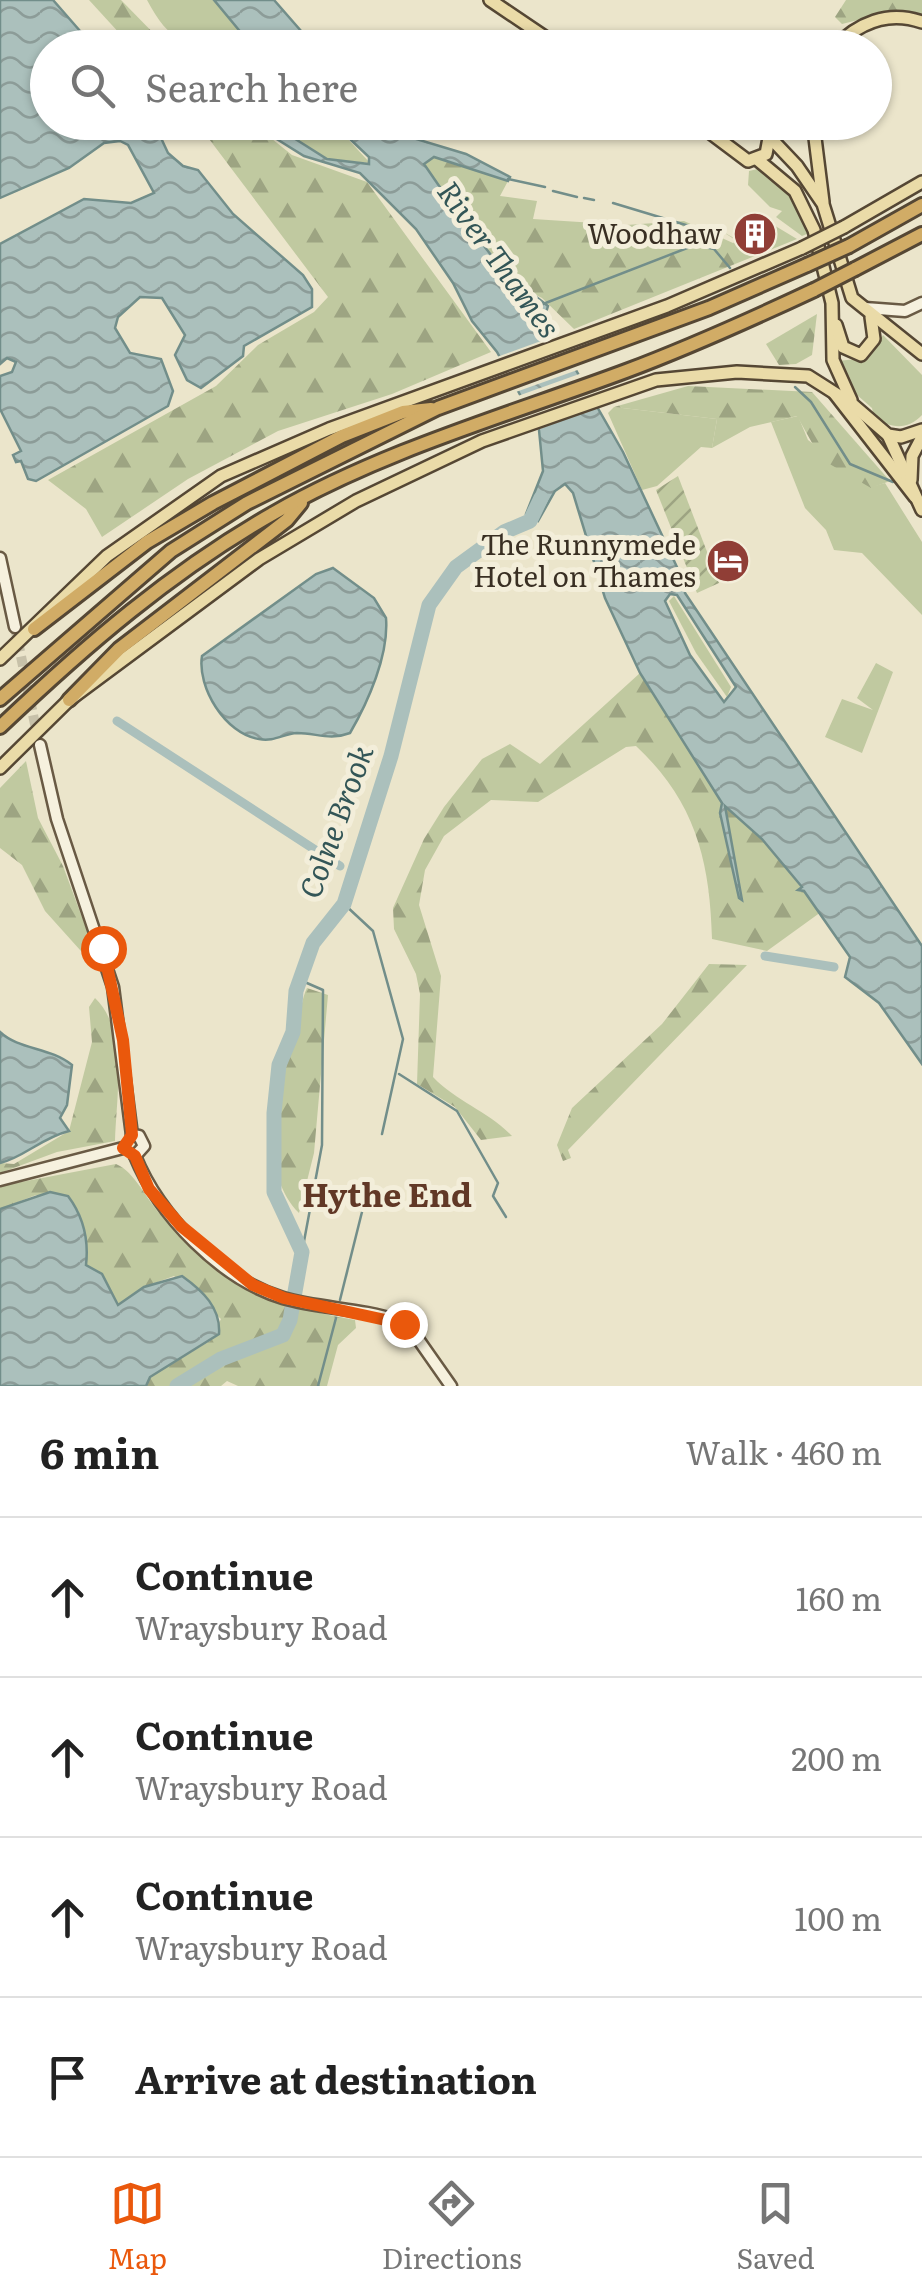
<!DOCTYPE html>
<meta charset="utf-8">
<style>
:root{--surface:#fff;--page:#f6f6f6;--text:#222;--muted:#767676;--line:#e0e0e0;--accent:#ea580c}
body{margin:0;font-family:Literata,serif;background:var(--page);color:var(--text)}
.stop{position:absolute;width:30px;height:30px;margin:-22px;border:8px solid #ea580c;border-radius:50%;background:#fff}
.stop.end{background:#ea580c;border-color:#fff;box-shadow:0 2px 10px #0008}
.list{margin:0;padding:0;list-style:none}
h2{display:flex;justify-content:space-between;align-items:center;height:130px;margin:0;padding:0 40px;font-size:42px}
h2 small{font-size:32px;font-weight:400;color:var(--muted)}
.list li{display:grid;grid-template-columns:65px 1fr auto;gap:30px;align-items:center;box-sizing:border-box;height:160px;padding:0 40px;border-top:2px solid var(--line)}
.list b{display:block;font-size:38px;white-space:nowrap}
.list p{margin:0;font-size:32px;white-space:nowrap;color:var(--muted)}
.list em{font-size:32px;font-style:normal;color:var(--muted)}
.icon{flex:none;width:55px;height:55px;fill:none;stroke:currentColor;stroke-width:2;stroke-linecap:round;stroke-linejoin:round}
.map{position:relative;flex:none;width:922px;height:1386px;overflow:hidden}
.search{position:absolute;background:var(--surface);box-shadow:0 2px 8px #0004;left:30px;right:30px;top:30px;height:110px;display:flex;align-items:center;gap:25px;box-sizing:border-box;padding:0 35px;border-radius:55px;color:var(--muted);font-size:38px}
.sheet{height:770px;background:var(--surface)}
nav{display:flex;justify-content:space-around;align-items:center;box-sizing:border-box;height:140px;border-top:2px solid var(--line);background:var(--surface);font-size:28px;color:var(--muted)}
nav a{display:grid;justify-items:center;gap:5px}
nav .on{color:var(--accent)}
.map>svg:first-child{display:block}
.grass{fill:#c0c9a0}
.forest{fill:url(#forest-firs)}
.garden{fill:url(#garden-furrows)}
.water{fill:url(#water-waves);stroke:#728e8a;stroke-width:2.5;fill-rule:evenodd}
.pier{fill:#ebe5cb}
.lines{fill:none;stroke-linecap:round;stroke-linejoin:round}
.stream{stroke:#728e8a;stroke-width:2.5}
.canal{stroke:#abc0bc;stroke-width:9}
.river{stroke:#abc0bc;stroke-width:15}
.secondary-tunnel{stroke:#c7c1a9;stroke-width:10;stroke-dasharray:10 5;stroke-linecap:butt}
.secondary-casing{stroke:#695a44;stroke-width:15}
.primary-casing{stroke:#554734;stroke-width:16}
.motorway-casing{stroke:#554734;stroke-width:18}
.secondary{stroke:#f6f1de;stroke-width:10}
.primary{stroke:#eadba8;stroke-width:11}
.motorway{stroke:#d1ac66;stroke-width:12}
.primary-bridge-casing{stroke:#554734;stroke-width:16;stroke-linecap:butt}
.motorway-bridge-casing{stroke:#554734;stroke-width:18;stroke-linecap:butt}
.primary-bridge{stroke:#eadba8;stroke-width:11}
.motorway-bridge{stroke:#d1ac66;stroke-width:12}
.route{stroke:#ea580c;stroke-width:12}
.labels{text-anchor:middle;stroke-width:10;stroke-linejoin:round;paint-order:stroke}
.poi-label{font-size:28px;fill:#392f23;stroke:#f3eeda;text-anchor:end}
.water-label{font-size:30px;font-style:italic;fill:#335657;stroke:#f3eeda}
.quarter-label{font-size:32px;font-weight:bold;fill:#613826;stroke:#f3eeda}
</style>
<div class="map">
<svg width="922" height="1386" viewBox="0 0 922 1386">
<defs>
<pattern id="forest-firs" width="22" height="20" patternUnits="userSpaceOnUse" patternTransform="scale(2.5)"><rect width="22" height="20" fill="#c0c9a0"/><path d="M5 1l3.5 6h-7zM16 11l3.5 6h-7z" fill="#9da482"/></pattern>
<pattern id="garden-furrows" width="10" height="10" patternUnits="userSpaceOnUse" patternTransform="scale(2.5)"><rect width="10" height="10" fill="#c0c9a0"/><path d="M-1 1l2-2M0 10L10 0M9 11l2-2" fill="none" stroke="#9da482"/></pattern>
<pattern id="water-waves" width="16" height="10" patternUnits="userSpaceOnUse" patternTransform="scale(2.5)"><rect width="16" height="10" fill="#abc0bc"/><path d="M0 5q4-4 8 0t8 0" fill="none" stroke="#8c9c98"/></pattern>
</defs>
<rect width="100%" height="100%" fill="#ebe5cb"/>
<!-- grass -->
<g class="grass">
<path d="M147,0h67l39,47c-55,0 -77,8 -106,-47z"/>
<polygon points="270,123 333,123 370,163 327,159"/>
<polygon points="762,168 790,191 809,233 802,236 776,217 782,211 770,207 748,185 749,171"/>
<path d="M883,335l39,40v40c-15,16 -32,13 -48,2l-2,-9 -23,-20 -12,-27 31,-3z"/>
<polygon points="614,407 717,419 712,448 701,447 657,486 642,490 608,413"/>
<polygon points="798,416 808,440 871,487 885,483 922,542 922,615 862,553 834,550 826,530 805,508 771,422"/>
<polygon points="674,596 731,687 727,697 696,653 669,601"/>
<polygon points="876,663 893,672 862,753 825,737 842,699 873,710 857,698"/>
</g>
<!-- forest -->
<g class="forest">
<polygon points="89,0 121,0 167,47 132,47"/>
<polygon points="846,0 922,0 922,15 886,13 842,24 835,17"/>
<polygon points="197,123 252,123 292,155 367,182 491,352 392,394 278,431 188,479 102,537 86,509 48,480 216,386 258,345 314,312 328,297"/>
<path d="M434,157l74,24 -8,15 37,5 -4,18 93,6 58,-4 49,22 4,-2 -17,-11 19,11 9,-6 5,5 19,-16 25,15 -223,90 -32,-31 -24,-12 -58,-71 -1,-9c-11,-15 -35,-24 -33,-46z"/>
<polygon points="817,314 812,355 796,364 779,365 766,344"/>
<polygon points="688,386 812,392 890,481 871,488 821,459 797,416 750,427 712,448 717,419 614,407"/>
<path d="M640,673l83,131 -3,10 22,84 -17,-92 37,33 59,73 -54,39 -55,-12c-2,-79 -17,-138 -76,-193l-10,1 -88,55 -47,-2 -47,36 -19,34 -6,35 22,71 -8,101c24,25 55,34 79,59l-31,4 -26,-33 -38,-23 3,-90 -4,-20 -22,-45 -1,-21 31,-69 20,-32 38,-48 28,-15 30,20z"/>
<polygon points="26,761 38,818 63,866 96,955 89,960 45,911 22,865 0,848 0,788"/>
<polygon points="709,964 747,965 568,1150 571,1158 563,1161 557,1145 572,1108 662,1024"/>
<path d="M307,988l21,7 -14,158 -15,60c-47,-48 -17,-131 -1,-187 3,-12 3,-26 9,-38z"/>
<path d="M95,998c34,32 21,101 20,143l-58,11 -57,21v-10l14,1 55,-33 23,-89 -3,-35z"/>
<path d="M116,1164c19,8 30,35 45,51 62,71 103,89 194,105l1,8 -18,17 -11,41h-89l-11,-5 -6,5h-75l4,-9 60,-36 11,-22 -47,-43 -30,11 -26,18 -16,-31 -17,-10v-31l-7,-23 -42,-15 -36,14v-23z"/>
</g>
<!-- garden -->
<polygon class="garden" points="678,476 719,583 697,593 656,490"/>
<!-- water -->
<g class="water">
<polygon points="0,0 53,0 94,47 48,48 48,122 154,123 168,153 183,166 198,170 233,214 303,275 312,289 312,307 244,346 243,356 201,388 187,380 175,355 185,335 162,298 140,297 118,317 115,328 130,353 161,359 173,391 168,406 36,481 28,479 21,461 16,462 13,455 21,451 0,409 0,376 12,372 16,362 7,358 0,364 0,244 84,199 131,203 154,193 128,145 120,141 104,143 69,168 0,198"/>
<polygon points="214,0 274,0 315,47 253,47"/>
<path d="M251,123h19l57,36 42,5v-7l-36,-34h59l14,13 60,18 44,23 -2,4 -74,-24 -10,7 22,32 11,5 3,14 45,58 43,33 -3,10 78,136 61,130 1,11 237,353v118l-43,-61 -34,-26 5,-20 -46,-66 -6,-1 4,-3 -40,-48 -37,-33 17,94 -3,-2 -19,-85 2,-10 -82,-130 -35,-75 -32,-105 -8,-9 -10,7 -17,30 -12,-7 17,-43 -4,-41 -42,-78 -25,-31 -19,-38 -37,-54 -56,-56 -56,-17zM670,594l7,1 59,92 -12,15 -34,-47 -25,-54z"/>
<path d="M333,568l41,30 12,20c3,37 -18,84 -36,115 -21,8 -33,0 -53,0 -14,1 -23,9 -38,6 -34,-5 -62,-52 -57,-83l114,-82z"/>
<path d="M0,1032c19,18 50,15 72,33l-5,40 -7,13 9,13c-28,7 -46,27 -69,32z"/>
<path d="M50,1192l18,4c15,20 21,43 18,69l16,9 16,31 26,-18 38,-11c21,15 39,32 37,58l-69,43 -4,9h-146v-177z"/>
</g>
<!-- pier -->
<g class="pier">
<polygon points="563,333 583,368 513,393 494,358"/>
<polygon points="585,372 604,405 534,431 515,397"/>
</g>
<g class="lines">
<!-- stream -->
<g class="stream">
<polyline points="508,179 545,187"/>
<polyline points="553,191 577,197"/>
<polyline points="584,198 594,200"/>
<polyline points="613,203 709,232"/>
<polyline points="543,304 695,245 714,249 730,268"/>
<polyline points="795,387 811,402 850,464 893,482"/>
<polyline points="344,904 373,931 403,1039 382,1134"/>
<polyline points="300,980 323,990 322,1145 302,1252"/>
<polyline points="399,1074 457,1111 498,1183 493,1196 506,1217"/>
<polyline points="340,1300 367,1192"/>
<polyline points="318,1386 336,1318"/>
</g>
<!-- canal -->
<g class="canal">
<polyline points="117,721 340,866"/>
<polyline points="765,956 834,967"/>
</g>
<!-- river -->
<polyline class="river" points="177,1386 221,1359 283,1335 290,1320 302,1252 274,1192 274,1113 279,1065 293,1032 296,991 313,943 344,904 391,756 429,605 456,567 504,532 530,521 541,498"/>
<!-- secondary-tunnel -->
<polyline class="secondary-tunnel" points="15,627 37,734"/>
<!-- secondary casing -->
<g class="secondary-casing">
<g id="secondary">
<polyline points="865,308 905,311 922,303"/>
<polyline points="0,558 15,627"/>
<polyline points="40,745 57,819 113,987 132,1135"/>
<polyline points="132,1135 139,1136 144,1146 135,1156"/>
<path d="M135,1156c24,59 85,123 148,142 38,11 78,10 115,23l13,8 40,57"/>
<polyline points="0,1180 123,1148"/>
</g>
</g>
<!-- primary casing -->
<g class="primary-casing">
<g id="primary">
<polyline points="490,0 561,48"/>
<path d="M834,48c24,-25 54,-38 88,-26"/>
<polyline points="696,122 748,161 766,154 769,138"/>
<polyline points="731,122 761,128 797,166 823,204 852,298 922,354"/>
<polyline points="813,122 823,202"/>
<polyline points="758,160 795,191 814,230 832,303 833,360 851,400"/>
<polyline points="844,227 922,182"/>
<polyline points="836,325 843,347 861,355 874,339 871,317"/>
<polyline points="835,394 915,497"/>
<polyline points="888,435 922,510"/>
<polyline points="911,480 912,456 922,437"/>
<polyline points="0,659 107,556 221,476 329,429 667,306 802,248"/>
<polyline points="0,768 69,700 259,559 356,501 482,441 656,380 737,372 808,376 852,404 888,435 901,437 922,430"/>
</g>
</g>
<!-- motorway casing -->
<g class="motorway-casing">
<g id="motorway">
<polyline points="849,246 922,205"/>
<polyline points="855,269 922,234"/>
<polyline points="34,629 147,542 213,503 342,436 403,412 431,409"/>
<polyline points="0,699 171,551 247,503 438,408 709,308 807,265"/>
<polyline points="69,700 119,649 287,520 301,503"/>
<path d="M0,727c85,-81 172,-156 274,-214 110,-63 234,-98 352,-142 64,-24 126,-52 188,-81"/>
</g>
</g>
<!-- secondary -->
<use href="#secondary" class="secondary"/>
<!-- primary -->
<use href="#primary" class="primary"/>
<!-- motorway -->
<use href="#motorway" class="motorway"/>
<!-- primary-bridge casing -->
<g class="primary-bridge-casing">
<polyline id="primary-bridge" points="802,248 844,227"/>
</g>
<!-- motorway-bridge casing -->
<g class="motorway-bridge-casing">
<g id="motorway-bridge">
<polyline points="807,265 849,246"/>
<polyline points="814,290 855,269"/>
</g>
</g>
<!-- primary-bridge -->
<use href="#primary-bridge" class="primary-bridge"/>
<!-- motorway-bridge -->
<use href="#motorway-bridge" class="motorway-bridge"/>
</g>
<g class="lines">
<!-- route -->
<polyline class="route" points="103,948 123,1040 132,1135 123,1148 135,1156 149,1189 181,1226 253,1285 284,1298 404,1324"/>
</g>
<!-- icons -->
<defs>
<g id="building-disc" transform="scale(2.25)"><circle r="9.5" fill="#903e36" stroke="#f3eeda"/><path d="M-4-6H4V6H1V3H-1V6H-4ZM-2.5-4.3h1.7v1.8h-1.7ZM.8-4.3h1.7v1.8H.8ZM-2.5-1h1.7V.8h-1.7ZM.8-1h1.7V.8H.8Z" fill="#fff"/></g>
<g id="hotel-disc" transform="scale(2.25)"><circle r="9.5" fill="#903e36" stroke="#f3eeda"/><path d="M-6-4.5h1.5V1H6V5H4.5V3h-9V5H-6ZM-4 0a1.8 1.8 0 1 1 3.6 0ZM.5 0V-2.5h3Q6-2.5 6 0Z" fill="#fff"/></g>
</defs>
<g fill-rule="evenodd">
<use href="#building-disc" x="755" y="234"/>
<use href="#hotel-disc" x="728" y="561"/>
</g>
<g class="labels">
<!-- poi labels -->
<g class="poi-label">
<text x="722" y="244">Woodhaw</text>
<text x="696" y="555">The Runnymede<tspan x="696" dy="32">Hotel on Thames</tspan></text>
</g>
<!-- water labels -->
<g class="water-label">
<text transform="translate(498 260) rotate(54)" y="10">River Thames</text>
<text transform="translate(337 822) rotate(-70)" y="10">Colne Brook</text>
</g>
<!-- quarter labels -->
<g class="quarter-label">
<text x="387" y="1207">Hythe End</text>
</g>
</g>
</svg>
<div class="stop" style="left:103px;top:948px"></div>
<div class="stop end" style="left:404px;top:1324px"></div>
<div class="search"><svg class="icon" aria-label="search" viewBox="0 0 24 24"><circle cx="10" cy="10" r="6"/><path d="M15 15l6 6"/></svg>Search here</div>
</div>
<section class="sheet">
<h2>6 min<small>Walk · 460 m</small></h2>
<ul class="list">
<li><svg class="icon" aria-label="ahead" viewBox="0 0 24 24"><path d="M12 20V5M6 11l6-6 6 6"/></svg><div><b>Continue</b><p>Wraysbury Road</p></div><em>160 m</em></li>
<li><svg class="icon" aria-label="ahead" viewBox="0 0 24 24"><path d="M12 20V5M6 11l6-6 6 6"/></svg><div><b>Continue</b><p>Wraysbury Road</p></div><em>200 m</em></li>
<li><svg class="icon" aria-label="ahead" viewBox="0 0 24 24"><path d="M12 20V5M6 11l6-6 6 6"/></svg><div><b>Continue</b><p>Wraysbury Road</p></div><em>100 m</em></li>
<li><svg class="icon" aria-label="arrive" viewBox="0 0 24 24"><path d="M6 21V4h12l-3 4 3 4H6"/></svg><div><b>Arrive at destination</b></div></li>
</ul>
</section>
<nav>
<a class="on"><svg class="icon" aria-label="map" viewBox="0 0 24 24"><path d="M3 6l6-2 6 2 6-2v14l-6 2-6-2-6 2zM9 4v14M15 6v14"/></svg>Map</a>
<a><svg class="icon" aria-label="directions" viewBox="0 0 24 24"><path d="M12 3l9 9-9 9-9-9zM9 14v-3h6M13 9l2 2-2 2"/></svg>Directions</a>
<a><svg class="icon" aria-label="saved" viewBox="0 0 24 24"><path d="M7 4h10v16l-5-4-5 4z"/></svg>Saved</a>
</nav>
